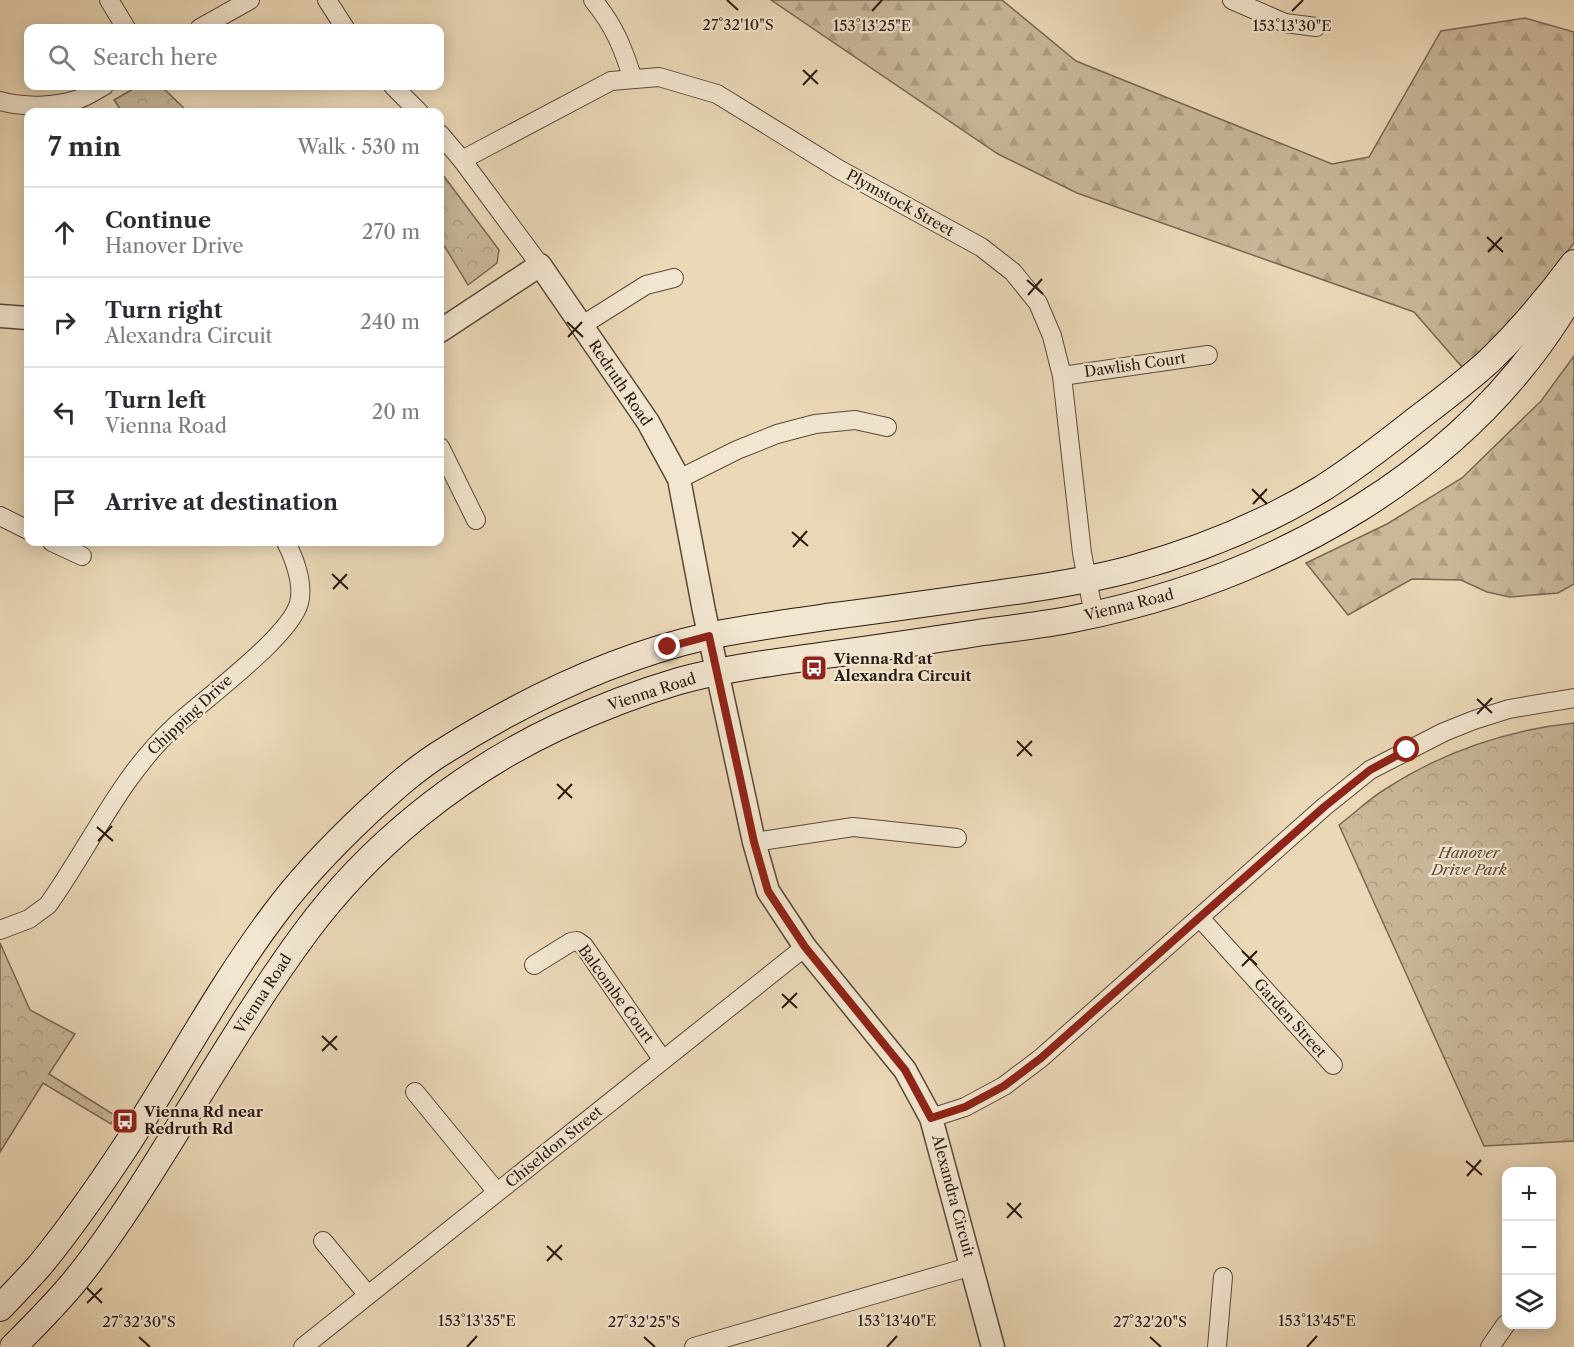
<!DOCTYPE html>
<meta charset="utf-8">
<style>
:root{--surface:#fff;--page:#f2f2f3;--text:#2b2b33;--muted:#7c7c81;--line:#e1e1e2}
body{margin:0;font-family:"Libre Caslon Text",serif;background:var(--page);color:var(--text)}
.controls{position:absolute;right:18px;bottom:18px;display:grid;overflow:hidden;border-radius:12px;box-shadow:0 3px 15px #0003}
.controls button{width:54px;height:54px;display:grid;place-items:center;padding:0;border:0;border-bottom:2px solid var(--line);background:var(--surface);color:var(--text);font:30px sans-serif}
.stop{position:absolute;width:18px;height:18px;margin:-14px;border:4px solid #8f2418;border-radius:50%;background:#fff}
.stop.end{background:#8f2418;border-color:#fff;box-shadow:0 2px 6px #0008}
.list{margin:0;padding:0;list-style:none}
h2{display:flex;justify-content:space-between;align-items:center;height:78px;margin:0;padding:0 24px;font-size:26px}
h2 small{font-size:20px;font-weight:400;color:var(--muted)}
.list li{display:grid;grid-template-columns:39px 1fr auto;gap:18px;align-items:center;box-sizing:border-box;height:90px;padding:0 24px;border-top:2px solid var(--line)}
.list b{display:block;font-size:22px;white-space:nowrap}
.list p{margin:0;font-size:20px;white-space:nowrap;color:var(--muted)}
.list em{font-size:20px;font-style:normal;color:var(--muted)}
.icon{flex:none;width:33px;height:33px;fill:none;stroke:currentColor;stroke-width:2;stroke-linecap:round;stroke-linejoin:round}
.map{position:relative;flex:none;width:1574px;height:1347px;overflow:hidden}
.search{position:absolute;background:var(--surface);box-shadow:0 3px 15px #0003;left:24px;top:24px;width:420px;height:66px;display:flex;align-items:center;gap:15px;box-sizing:border-box;padding:0 21px;border-radius:12px;color:var(--muted);font-size:22px}
.panel{position:absolute;background:var(--surface);box-shadow:0 3px 15px #0003;left:24px;top:108px;width:420px;height:438px;border-radius:12px}
.map>svg:first-child{display:block}
.forest{fill:url(#forest-firs);stroke:#796856;stroke-width:1.5}
.park{fill:url(#park-crowns);stroke:#796856;stroke-width:1.5}
.lines{fill:none;stroke-linecap:round;stroke-linejoin:round}
.minor-casing{stroke:#59493b;stroke-width:20}
.tertiary-casing{stroke:#59493b;stroke-width:25}
.secondary-casing{stroke:#281912;stroke-width:28}
.minor{stroke:#f2e6d0;stroke-width:18}
.tertiary{stroke:#f2e6d0;stroke-width:22}
.secondary{stroke:#f2e6d0;stroke-width:26}
.route{stroke:#8f2418;stroke-width:8}
.ticks{fill:none;stroke:#281912;stroke-width:2}
.labels{text-anchor:middle;stroke-width:4.5;stroke-linejoin:round;paint-order:stroke}
.street-label{font-size:15px;fill:#281912;stroke:#f2e6d0}
.poi-label{font-size:15px;font-weight:bold;fill:#281912;stroke:#f2e6d0;text-anchor:start}
.park-label{font-size:15px;font-style:italic;fill:#59493b;stroke:#f2e6d0}
.ticks-label{font-size:15px;text-anchor:middle;fill:#281912;stroke:#f2e6d0;stroke-width:4.5;stroke-linejoin:round;paint-order:stroke}
</style>
<div class="map">
<svg width="1574" height="1347" viewBox="0 0 1574 1347">
<defs>
<pattern id="forest-firs" width="22" height="20" patternUnits="userSpaceOnUse" patternTransform="scale(1.5)"><rect width="22" height="20" fill="#cab89b"/><path d="M5 1l3.5 6h-7zM16 11l3.5 6h-7z" fill="#ae9e84"/></pattern>
<pattern id="park-crowns" width="20" height="18" patternUnits="userSpaceOnUse" patternTransform="scale(1.5)"><rect width="20" height="18" fill="#cab89b"/><path d="M2 6a3 3 0 1 1 6 0M12 15a3 3 0 1 1 6 0" fill="none" stroke="#ae9e84"/></pattern>
</defs>
<rect width="100%" height="100%" fill="#ebd8b7"/>
<filter id="stains"><feTurbulence type="fractalNoise" baseFrequency=".00333" numOctaves="4"/><feColorMatrix values="0 0 0 0 .2 0 0 0 0 .09 0 0 0 0 .02 0 0 0 .5 -.17"/></filter>
<radialGradient id="worn" r=".72"><stop offset=".6" stop-color="#630" stop-opacity="0"/><stop offset="1" stop-color="#630" stop-opacity=".3"/></radialGradient>
<!-- forest -->
<g class="forest">
<polygon points="771,0 1002,0 1076,61 1332,164 1369,157 1441,31 1525,18 1574,32 1574,243 1530,299 1485,348 1462,367 1414,312 1077,193 998,154"/>
<polygon points="1574,356 1574,584 1558,593 1510,597 1487,592 1461,580 1412,579 1348,615 1306,563 1387,524 1462,478 1541,401"/>
</g>
<!-- park -->
<g class="park">
<polygon points="138,86 161,86 188,112 122,112 114,100"/>
<polygon points="440,171 499,250 497,263 468,285 445,247 440,247"/>
<path d="M1574,723v418l-90,5 -145,-321c16,-12 31,-27 48,-37 56,-36 121,-58 187,-65z"/>
<polygon points="0,943 30,1010 75,1034 49,1074 116,1116 111,1124 43,1083 0,1152"/>
</g>
<g class="lines">
<!-- minor casing -->
<g class="minor-casing">
<g id="minor">
<polyline points="109,0 126,28"/>
<polyline points="327,0 345,28"/>
<path d="M593,0c22,27 29,46 40,79"/>
<polyline points="1232,0 1285,23 1316,27"/>
<polyline points="200,28 250,0"/>
<polyline points="393,86 419,112"/>
<path d="M0,101c25,7 55,6 79,-2 9,-3 17,-9 25,-13"/>
<polyline points="440,134 462,160 540,265"/>
<polyline points="462,160 611,81 659,77 717,94 840,170 981,247 1013,272 1038,303 1052,336 1062,376 1082,553 1094,615"/>
<polyline points="581,326 646,285 674,278"/>
<polyline points="1062,376 1208,355"/>
<polyline points="440,447 476,520"/>
<polyline points="679,479 737,450 777,434 815,424 855,420 887,427"/>
<polyline points="0,516 28,530"/>
<polyline points="52,542 82,556"/>
<polyline points="754,842 853,827 957,838"/>
<polyline points="1200,918 1333,1065"/>
<path d="M0,930l29,-11 19,-14c42,-59 72,-128 126,-178 29,-27 116,-90 125,-124 5,-19 -5,-45 -13,-61"/>
<polyline points="534,965 571,942 577,941 584,946 662,1059"/>
<polyline points="415,1092 497,1192"/>
<polyline points="931,1118 965,1107 1004,1086 1041,1058 1324,807 1370,770 1444,732 1474,720 1509,709 1574,698"/>
<polyline points="323,1241 368,1295"/>
<polyline points="303,1347 805,947"/>
<polyline points="694,1347 972,1266"/>
<polyline points="1217,1347 1223,1277"/>
<polyline points="1490,1347 1506,1324"/>
</g>
</g>
<!-- tertiary casing -->
<g class="tertiary-casing">
<g id="tertiary">
<polyline points="0,316 28,318"/>
<polyline points="440,331 540,265 648,422 679,479 704,611 754,842 768,891 805,947 905,1070 931,1118 993,1347"/>
</g>
</g>
<!-- secondary casing -->
<g class="secondary-casing">
<g id="secondary">
<path d="M0,1308c14,-15 28,-29 41,-44 31,-38 60,-80 87,-121 49,-75 91,-155 145,-227 27,-37 60,-71 94,-103 24,-22 49,-45 77,-62 81,-51 170,-94 264,-115 39,-8 79,-13 118,-19 56,-7 112,-15 168,-23 46,-6 92,-13 137,-25 66,-18 133,-45 192,-81 31,-20 60,-42 89,-65 26,-20 53,-40 77,-62 31,-30 59,-63 85,-98"/>
<path d="M13,1347c21,-21 42,-42 61,-65 32,-39 59,-81 85,-123 48,-76 93,-154 146,-226 64,-87 155,-160 253,-206 39,-18 80,-34 121,-46 48,-13 98,-19 147,-26 53,-7 105,-15 158,-23 30,-4 59,-7 89,-13 199,-39 398,-147 501,-328"/>
</g>
</g>
<!-- minor -->
<use href="#minor" class="minor"/>
<!-- tertiary -->
<use href="#tertiary" class="tertiary"/>
<!-- secondary -->
<use href="#secondary" class="secondary"/>
</g>
<g class="lines">
<!-- route -->
<polyline class="route" points="668,647 709,636 754,842 768,891 805,947 905,1070 931,1118 965,1107 1004,1086 1041,1058 1324,807 1370,770 1407,750"/>
</g>
<!-- ticks -->
<path class="ticks" d="M727,0l11,10M872,11l10,-11M1292,11l11,-11M803,70l15,14M803,85l14,-15M1487,237l16,15M1488,252l14,-15M1027,280l16,14M1028,295l14,-16M567,322l16,15M568,337l14,-15M1252,489l15,15M1253,504l14,-15M792,532l16,14M793,547l14,-16M332,574l16,15M333,589l14,-15M1477,699l15,14M1477,714l15,-16M1017,741l15,15M1017,756l15,-15M557,784l15,14M558,799l14,-15M97,827l16,14M98,841l14,-15M1242,951l15,14M1242,966l15,-15M782,994l15,14M782,1008l15,-15M322,1036l15,14M322,1051l15,-15M1466,1161l16,14M1467,1176l14,-16M1007,1203l15,15M1007,1218l14,-15M547,1246l15,14M547,1261l15,-16M87,1288l15,15M87,1303l15,-15M139,1337l11,10M644,1337l11,10M1150,1337l11,10M467,1347l10,-11M887,1347l10,-11M1307,1347l10,-11"/>
<!-- icons -->
<defs>
<g id="bus-square" transform="scale(1.35)"><rect x="-9" y="-9" width="18" height="18" rx="4" fill="#8f2418" stroke="#f2e6d0"/><path d="M-5-6H5V4H4V6H2V4H-2V6H-4V4H-5ZM-3.5-4V0h7V-4ZM-3.5 1.2v1.5H-2V1.2ZM2 1.2v1.5H3.5V1.2Z" fill="#fff"/></g>
</defs>
<g fill-rule="evenodd">
<use href="#bus-square" x="814" y="668"/>
<use href="#bus-square" x="125" y="1121"/>
</g>
<g class="labels">
<!-- street labels -->
<g class="street-label">
<text transform="translate(900 203) rotate(29)" y="5">Plymstock Street</text>
<text transform="translate(1135 365) rotate(-8)" y="5">Dawlish Court</text>
<text transform="translate(620 383) rotate(56)" y="5">Redruth Road</text>
<text transform="translate(1129 605) rotate(-14)" y="5">Vienna Road</text>
<text transform="translate(652 692) rotate(-18)" y="5">Vienna Road</text>
<text transform="translate(190 715) rotate(-43)" y="5">Chipping Drive</text>
<text transform="translate(263 994) rotate(-57)" y="5">Vienna Road</text>
<text transform="translate(616 994) rotate(54)" y="5">Balcombe Court</text>
<text transform="translate(1290 1018) rotate(48)" y="5">Garden Street</text>
<text transform="translate(554 1147) rotate(-39)" y="5">Chiseldon Street</text>
<text transform="translate(953 1196) rotate(75)" y="5">Alexandra Circuit</text>
</g>
<!-- poi labels -->
<g class="poi-label">
<text x="834" y="664">Vienna Rd at<tspan x="834" dy="17">Alexandra Circuit</tspan></text>
<text x="144" y="1117">Vienna Rd near<tspan x="144" dy="17">Redruth Rd</tspan></text>
</g>
<!-- park labels -->
<g class="park-label">
<text x="1469" y="858">Hanover<tspan x="1469" dy="17">Drive Park</tspan></text>
</g>
</g>
<g class="ticks-label">
<text x="738" y="30">27°32'10"S</text>
<text x="1292" y="31">153°13'30"E</text>
<text x="872" y="31">153°13'25"E</text>
<text x="477" y="1326">153°13'35"E</text>
<text x="897" y="1326">153°13'40"E</text>
<text x="1317" y="1326">153°13'45"E</text>
<text x="139" y="1327">27°32'30"S</text>
<text x="644" y="1327">27°32'25"S</text>
<text x="1150" y="1327">27°32'20"S</text>
</g>
<rect width="100%" height="100%" filter="url(#stains)"/>
<rect width="100%" height="100%" fill="url(#worn)"/>
</svg>
<div class="controls">
<button>+</button>
<button>−</button>
<button><svg class="icon" aria-label="layers" viewBox="0 0 24 24"><path d="M12 4l9 5-9 5-9-5zM3 14l9 5 9-5"/></svg></button>
</div>
<div class="stop" style="left:1407px;top:750px"></div>
<div class="stop end" style="left:668px;top:647px"></div>
<div class="search"><svg class="icon" aria-label="search" viewBox="0 0 24 24"><circle cx="10" cy="10" r="6"/><path d="M15 15l6 6"/></svg>Search here</div>
<section class="panel">
<h2>7 min<small>Walk · 530 m</small></h2>
<ul class="list">
<li><svg class="icon" aria-label="ahead" viewBox="0 0 24 24"><path d="M12 20V5M6 11l6-6 6 6"/></svg><div><b>Continue</b><p>Hanover Drive</p></div><em>270 m</em></li>
<li><svg class="icon" aria-label="right" viewBox="0 0 24 24"><path d="M7 20v-9h11M14 6l5 5-5 5"/></svg><div><b>Turn right</b><p>Alexandra Circuit</p></div><em>240 m</em></li>
<li><svg class="icon" aria-label="left" viewBox="0 0 24 24"><path d="M17 20v-9H6M10 6l-5 5 5 5"/></svg><div><b>Turn left</b><p>Vienna Road</p></div><em>20 m</em></li>
<li><svg class="icon" aria-label="arrive" viewBox="0 0 24 24"><path d="M6 21V4h12l-3 4 3 4H6"/></svg><div><b>Arrive at destination</b></div></li>
</ul>
</section>
</div>
